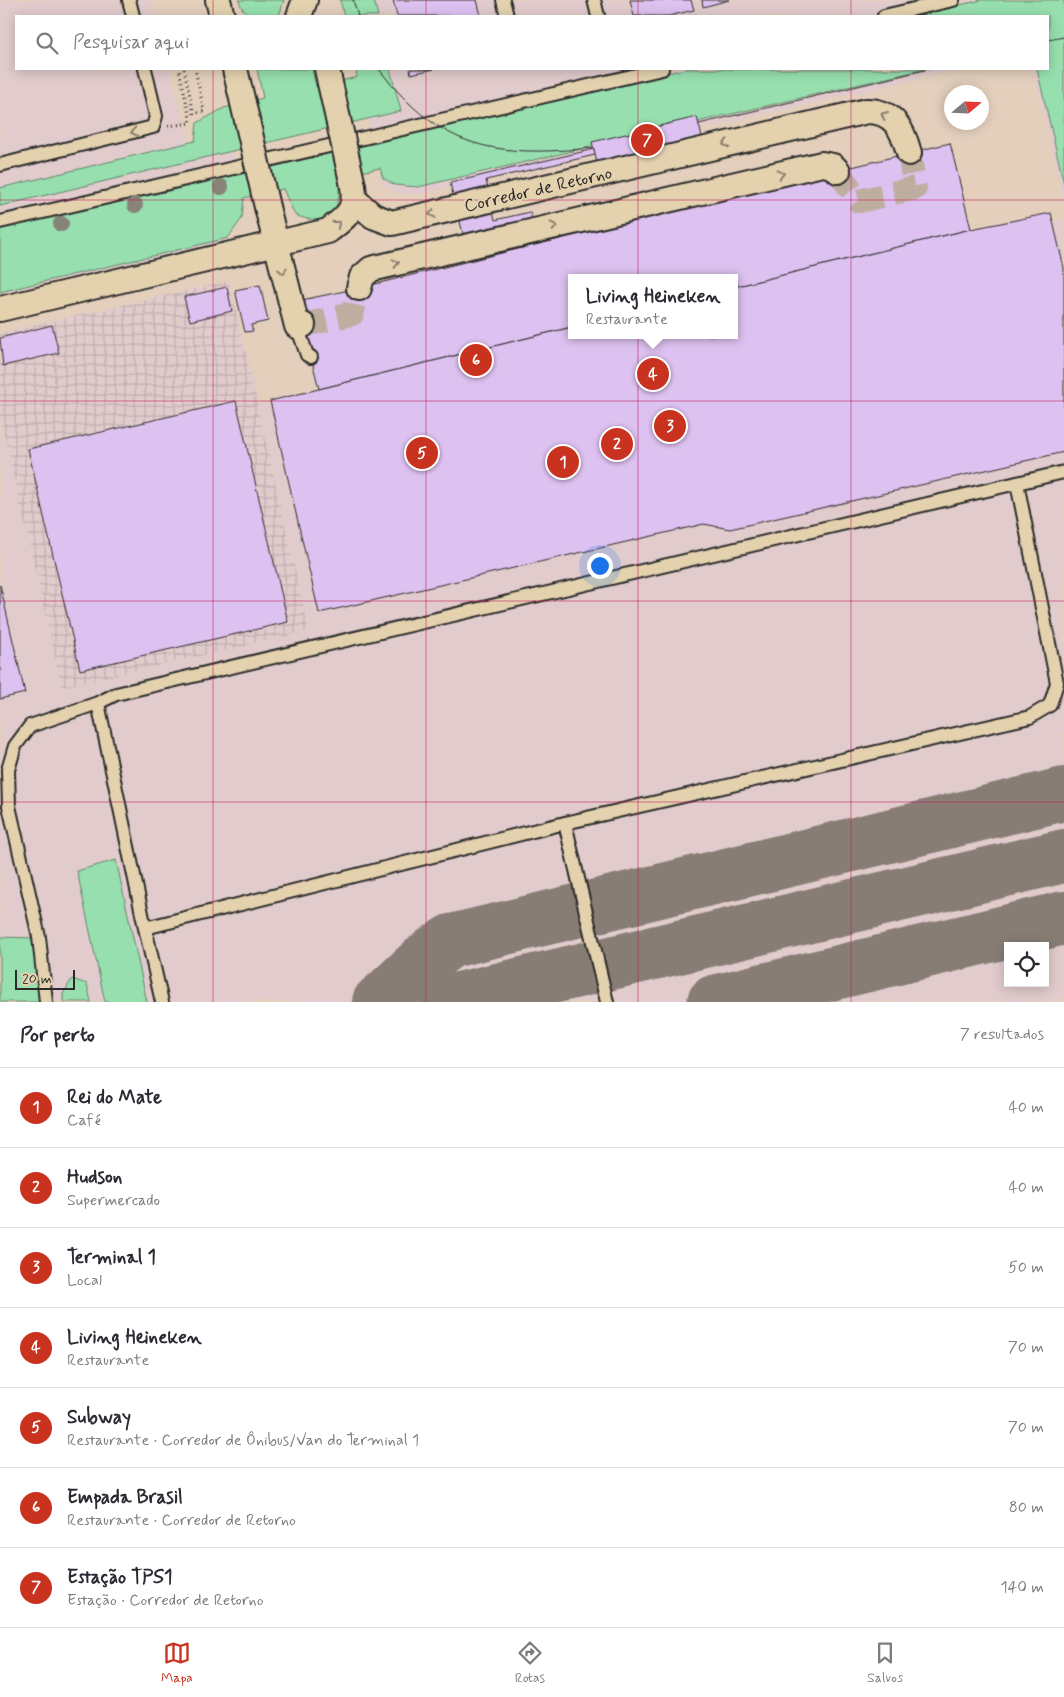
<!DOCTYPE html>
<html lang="pt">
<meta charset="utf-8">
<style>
:root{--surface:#fff;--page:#f7f7f7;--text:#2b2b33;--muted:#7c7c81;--line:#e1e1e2;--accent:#c8321e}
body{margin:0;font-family:Mynerve,sans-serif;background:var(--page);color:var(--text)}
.controls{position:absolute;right:15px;bottom:15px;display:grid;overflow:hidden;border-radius:0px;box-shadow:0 2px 12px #0003}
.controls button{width:45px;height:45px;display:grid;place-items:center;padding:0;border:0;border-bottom:1px solid var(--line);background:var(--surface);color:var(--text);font:25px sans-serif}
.compass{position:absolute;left:944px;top:85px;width:45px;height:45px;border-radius:50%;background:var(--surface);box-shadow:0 2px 12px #0003;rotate:71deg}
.scale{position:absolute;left:15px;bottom:12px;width:60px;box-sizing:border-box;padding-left:5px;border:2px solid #2b2b2b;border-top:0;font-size:14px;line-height:18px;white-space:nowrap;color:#2b2b2b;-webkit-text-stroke:4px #e4d2af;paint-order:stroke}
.you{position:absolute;left:599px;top:565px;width:18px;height:18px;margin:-12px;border:4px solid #fff;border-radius:50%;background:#1a73e8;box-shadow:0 0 0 8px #1a73e833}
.badge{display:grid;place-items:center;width:32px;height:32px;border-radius:50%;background:var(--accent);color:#fff;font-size:16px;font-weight:700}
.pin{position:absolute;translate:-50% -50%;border:2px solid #fff;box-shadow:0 1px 5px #0006}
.popup{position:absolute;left:568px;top:274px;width:170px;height:65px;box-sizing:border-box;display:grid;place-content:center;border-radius:0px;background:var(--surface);filter:drop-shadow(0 1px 4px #0005);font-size:16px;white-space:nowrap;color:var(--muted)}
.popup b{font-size:19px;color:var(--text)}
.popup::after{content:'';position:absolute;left:50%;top:100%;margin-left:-10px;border:10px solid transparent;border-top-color:var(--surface)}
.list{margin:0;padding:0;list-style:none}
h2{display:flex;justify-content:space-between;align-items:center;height:65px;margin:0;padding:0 20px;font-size:21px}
h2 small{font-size:16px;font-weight:400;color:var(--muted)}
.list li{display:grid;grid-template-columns:32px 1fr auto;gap:15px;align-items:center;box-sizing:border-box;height:80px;padding:0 20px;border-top:1px solid var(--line)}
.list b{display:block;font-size:19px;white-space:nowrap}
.list p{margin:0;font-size:16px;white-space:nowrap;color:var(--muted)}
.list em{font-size:16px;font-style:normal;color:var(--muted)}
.icon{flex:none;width:28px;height:28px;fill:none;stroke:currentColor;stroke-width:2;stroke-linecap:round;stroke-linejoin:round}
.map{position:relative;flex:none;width:1064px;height:1002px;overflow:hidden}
.search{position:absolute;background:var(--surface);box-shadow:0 2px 12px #0003;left:15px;right:15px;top:15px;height:55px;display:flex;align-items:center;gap:12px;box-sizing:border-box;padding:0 18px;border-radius:0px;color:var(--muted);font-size:19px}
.sheet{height:625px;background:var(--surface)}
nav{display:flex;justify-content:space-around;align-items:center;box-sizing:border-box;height:70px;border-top:1px solid var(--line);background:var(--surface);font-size:14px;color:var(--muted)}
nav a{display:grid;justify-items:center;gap:2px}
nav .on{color:var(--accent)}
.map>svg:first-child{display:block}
.built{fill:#e1cbcc;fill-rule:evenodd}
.industrial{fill:url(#industrial-grid)}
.grass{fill:#97dfae;stroke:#61856c}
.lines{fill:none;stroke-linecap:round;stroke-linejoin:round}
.taxiway{stroke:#877d74;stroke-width:54}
.building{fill:#ddc1f0;stroke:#2b2b2b}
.street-tunnel{stroke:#beae9f;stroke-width:24;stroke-dasharray:24 12;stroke-linecap:butt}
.lane-casing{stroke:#2b2b2b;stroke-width:16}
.street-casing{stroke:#2b2b2b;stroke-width:28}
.path{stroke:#2b2b2b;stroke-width:3;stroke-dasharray:1 4;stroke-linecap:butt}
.lane{stroke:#e4d2af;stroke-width:12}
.street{stroke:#e4d2af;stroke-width:24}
.tram{stroke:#2b2b2b;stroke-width:1}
.street-bridge-casing{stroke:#2b2b2b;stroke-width:28;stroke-linecap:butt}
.street-bridge{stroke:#e4d2af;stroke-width:24}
.tree{fill:#878477}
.oneway{stroke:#887e6d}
.grid{fill:none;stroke:#c2185b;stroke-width:1;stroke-opacity:0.55}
.labels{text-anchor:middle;stroke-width:4;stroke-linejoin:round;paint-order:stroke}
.street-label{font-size:18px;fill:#2b2b2b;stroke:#e4d2af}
</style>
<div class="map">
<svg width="1064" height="1002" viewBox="0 0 1064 1002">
<defs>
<pattern id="industrial-grid" width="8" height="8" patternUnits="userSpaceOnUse" patternTransform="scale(1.25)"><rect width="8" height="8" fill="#e1cbcc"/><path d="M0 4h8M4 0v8" fill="none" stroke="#c1aeaf"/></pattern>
</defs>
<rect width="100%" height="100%" fill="#e3cfbc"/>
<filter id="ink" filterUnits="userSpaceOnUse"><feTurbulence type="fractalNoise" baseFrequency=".02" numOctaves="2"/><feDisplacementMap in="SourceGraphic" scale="10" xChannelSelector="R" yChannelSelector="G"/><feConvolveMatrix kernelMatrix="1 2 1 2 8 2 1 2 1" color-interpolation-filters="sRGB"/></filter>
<g filter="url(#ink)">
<!-- built -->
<g class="built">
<polygon points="0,0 152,0 156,16 16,16 16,69 170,69 188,142 229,131 243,198 244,213 238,226 228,240 0,294"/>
<polygon points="340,0 1064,0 1064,201 1033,69 1048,69 1048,16 344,16"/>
<polygon points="356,69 960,69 415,195 399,194 383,186"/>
<path d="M1051,213l2,9 11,-3v783h-1064v-669l229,-52 29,124 314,-78v8h162l237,-106zM1008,946h37v37h-37z"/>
</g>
<!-- industrial -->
<polygon class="industrial" points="229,281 309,631 62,687 0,416 0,333"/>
<!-- grass -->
<g class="grass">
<path d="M239,0h45l-5,16c-18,0 -35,5 -40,-16z"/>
<polygon points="340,0 374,0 378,16 344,16"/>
<polygon points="982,0 1064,0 1064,184 1037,69 1048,69 1048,16 911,16"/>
<polygon points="257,69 312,69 316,87 357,77 356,69 390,69 401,111 0,206 0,188 195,141 197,123 224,108 263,98"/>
<path d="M685,69h240l-507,118 -23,-2 -12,-7 -3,-10 -42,9c5,33 -9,52 -43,38l-12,-26 -39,9 -2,20 -14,20 -228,54v-64z"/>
<polygon points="116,860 147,1002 105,1002 77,871"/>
<polygon points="0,937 36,938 40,1002 0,1002"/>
<polygon points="72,979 87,984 91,1002 63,1002 63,994"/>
</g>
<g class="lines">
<!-- taxiway -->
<g class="taxiway">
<path d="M379,1002c25,-21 44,-44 72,-61l613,-147"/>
<polyline points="446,1002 1064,856"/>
<polyline points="714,1002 1064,918"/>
</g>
</g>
<!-- building -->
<g class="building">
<polygon points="393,0 477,0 481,16 397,16"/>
<polygon points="630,0 691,0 694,10 669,16 634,16"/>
<polygon points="702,0 729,0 703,7"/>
<polygon points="410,69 434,69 411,74"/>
<polygon points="697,117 702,137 597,163 592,142"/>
<polygon points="950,143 971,229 734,287 734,278 572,278 572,327 319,389 297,301 359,288"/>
<polygon points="594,149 595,155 486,180 495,220 530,212 534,229 559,223 563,238 529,246 525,233 467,249 450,183"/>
<polygon points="1051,213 1064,268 1064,452 730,529 704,524 319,613 270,401 572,327 572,335 734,335 734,287 971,229"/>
<polygon points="260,285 268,321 251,325 253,331 245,332 235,290"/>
<polygon points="227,287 232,311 190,321 184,297"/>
<polygon points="52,325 59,353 3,366 0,338"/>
<polygon points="236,401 288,622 80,670 28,449"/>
<polygon points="0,585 25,693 0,699"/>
</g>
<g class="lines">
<!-- street-tunnel -->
<g class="street-tunnel">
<polyline points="838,171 859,201 915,188 909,153"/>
<polyline points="303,325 352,314 359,288"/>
</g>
<!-- lane casing -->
<g class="lane-casing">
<g id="lane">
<polyline points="129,0 133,16"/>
<polyline points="503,0 507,16"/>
<polyline points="594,0 598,16"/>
<polyline points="884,16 953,0"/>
<polyline points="0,165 153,127 156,116 145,69"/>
<polyline points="0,222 662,69"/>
<polyline points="297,326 307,355 311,357"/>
<polyline points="565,823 607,1002"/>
<polyline points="145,928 565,823 1030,717 1050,705 1057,683 1017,483 1064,472"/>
<polyline points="46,1002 39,937 9,806 8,770 15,746 30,726 98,703"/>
<polyline points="162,1002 145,928 98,703 116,694 1017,483"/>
</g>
</g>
<!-- street casing -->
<g class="street-casing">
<g id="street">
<polyline points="218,0 222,16"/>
<polyline points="299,16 305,0"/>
<polyline points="235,69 243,103"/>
<polyline points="327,69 330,83"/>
<path d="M356,201l17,15 19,7 475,-112c27,0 36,19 42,42"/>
<polyline points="267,207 297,326 303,325"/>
<polyline points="359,288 362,277 371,269 822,164 833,166 838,171"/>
<path d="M0,309l328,-78c18,-14 29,-20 25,-45"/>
</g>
</g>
<!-- path -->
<g class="path">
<polyline points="184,69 194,114 204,111 195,69"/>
<polyline points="168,126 191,123 179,69"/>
</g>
<!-- lane -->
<use href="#lane" class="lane"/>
<!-- street -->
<use href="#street" class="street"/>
<!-- tram -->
<g class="tram">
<polyline points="353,0 358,16"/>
<polyline points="1048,40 1064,37"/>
<path d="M379,69c63,82 116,88 214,79"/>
<polyline points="699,124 929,69"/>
</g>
<!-- street-bridge casing -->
<g class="street-bridge-casing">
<g id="street-bridge">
<polyline points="330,83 353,186"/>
<polyline points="243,103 267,207"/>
</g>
</g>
<!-- street-bridge -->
<use href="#street-bridge" class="street-bridge"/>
</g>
<!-- trees -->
<g class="tree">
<circle cx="221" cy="187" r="8"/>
<circle cx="135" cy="205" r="8"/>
<circle cx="61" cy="224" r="8"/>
</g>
<!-- one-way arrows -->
<defs><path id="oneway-chevron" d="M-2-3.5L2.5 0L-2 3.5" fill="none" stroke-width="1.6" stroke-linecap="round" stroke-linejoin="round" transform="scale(1.25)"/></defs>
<g class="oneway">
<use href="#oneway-chevron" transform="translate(884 115) rotate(-155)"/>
<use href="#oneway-chevron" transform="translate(134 132) rotate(166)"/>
<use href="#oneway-chevron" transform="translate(726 144) rotate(167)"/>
<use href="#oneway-chevron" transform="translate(781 174) rotate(-13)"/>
<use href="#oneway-chevron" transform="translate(432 214) rotate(167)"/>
<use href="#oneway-chevron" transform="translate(337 224) rotate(-38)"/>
<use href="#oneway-chevron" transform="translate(554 226) rotate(-13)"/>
<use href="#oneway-chevron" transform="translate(396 263) rotate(-13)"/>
<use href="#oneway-chevron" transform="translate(283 271) rotate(76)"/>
</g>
</g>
<!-- grid -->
<path class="grid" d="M213,0v16M426,0v16M638,0v16M851,0v16M213,69v933M426,69v933M638,69v933M851,69v933M0,200h1064M0,401h1064M0,601h1064M0,802h1064"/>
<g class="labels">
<!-- street labels -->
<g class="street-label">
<text transform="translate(538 189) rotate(-13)" y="6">Corredor de Retorno</text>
</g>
</g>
</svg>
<div class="controls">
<button><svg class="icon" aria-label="locate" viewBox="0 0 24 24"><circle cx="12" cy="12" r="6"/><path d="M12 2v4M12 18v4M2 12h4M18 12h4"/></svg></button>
</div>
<svg class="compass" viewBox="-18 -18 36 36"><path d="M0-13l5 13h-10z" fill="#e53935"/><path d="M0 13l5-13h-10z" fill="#7c7c81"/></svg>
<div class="scale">20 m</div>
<div class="you"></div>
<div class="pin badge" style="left:563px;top:462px">1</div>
<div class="pin badge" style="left:617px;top:444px">2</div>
<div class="pin badge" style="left:670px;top:426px">3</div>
<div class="pin badge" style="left:653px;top:374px">4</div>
<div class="popup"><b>Living Heineken</b>Restaurante</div>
<div class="pin badge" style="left:422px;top:453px">5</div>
<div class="pin badge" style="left:476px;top:360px">6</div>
<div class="pin badge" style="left:647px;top:140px">7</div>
<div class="search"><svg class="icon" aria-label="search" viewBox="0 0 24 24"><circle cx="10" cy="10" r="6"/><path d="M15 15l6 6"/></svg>Pesquisar aqui</div>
</div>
<section class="sheet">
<h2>Por perto<small>7 resultados</small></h2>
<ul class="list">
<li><span class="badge">1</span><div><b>Rei do Mate</b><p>Café</p></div><em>40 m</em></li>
<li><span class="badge">2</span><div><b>Hudson</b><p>Supermercado</p></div><em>40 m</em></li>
<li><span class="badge">3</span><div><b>Terminal 1</b><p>Local</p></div><em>50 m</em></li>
<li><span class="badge">4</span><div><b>Living Heineken</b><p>Restaurante</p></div><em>70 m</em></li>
<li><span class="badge">5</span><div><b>Subway</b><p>Restaurante · Corredor de Ônibus/Van do Terminal 1</p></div><em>70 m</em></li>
<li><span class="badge">6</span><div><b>Empada Brasil</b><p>Restaurante · Corredor de Retorno</p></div><em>80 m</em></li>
<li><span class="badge">7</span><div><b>Estação TPS1</b><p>Estação · Corredor de Retorno</p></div><em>140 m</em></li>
</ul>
</section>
<nav>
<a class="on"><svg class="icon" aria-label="map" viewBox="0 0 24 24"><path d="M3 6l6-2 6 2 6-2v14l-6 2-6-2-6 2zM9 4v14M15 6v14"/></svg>Mapa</a>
<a><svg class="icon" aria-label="directions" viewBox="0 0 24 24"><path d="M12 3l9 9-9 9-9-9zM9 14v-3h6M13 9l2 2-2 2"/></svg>Rotas</a>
<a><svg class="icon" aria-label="saved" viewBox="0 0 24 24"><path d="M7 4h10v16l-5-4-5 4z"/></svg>Salvos</a>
</nav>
